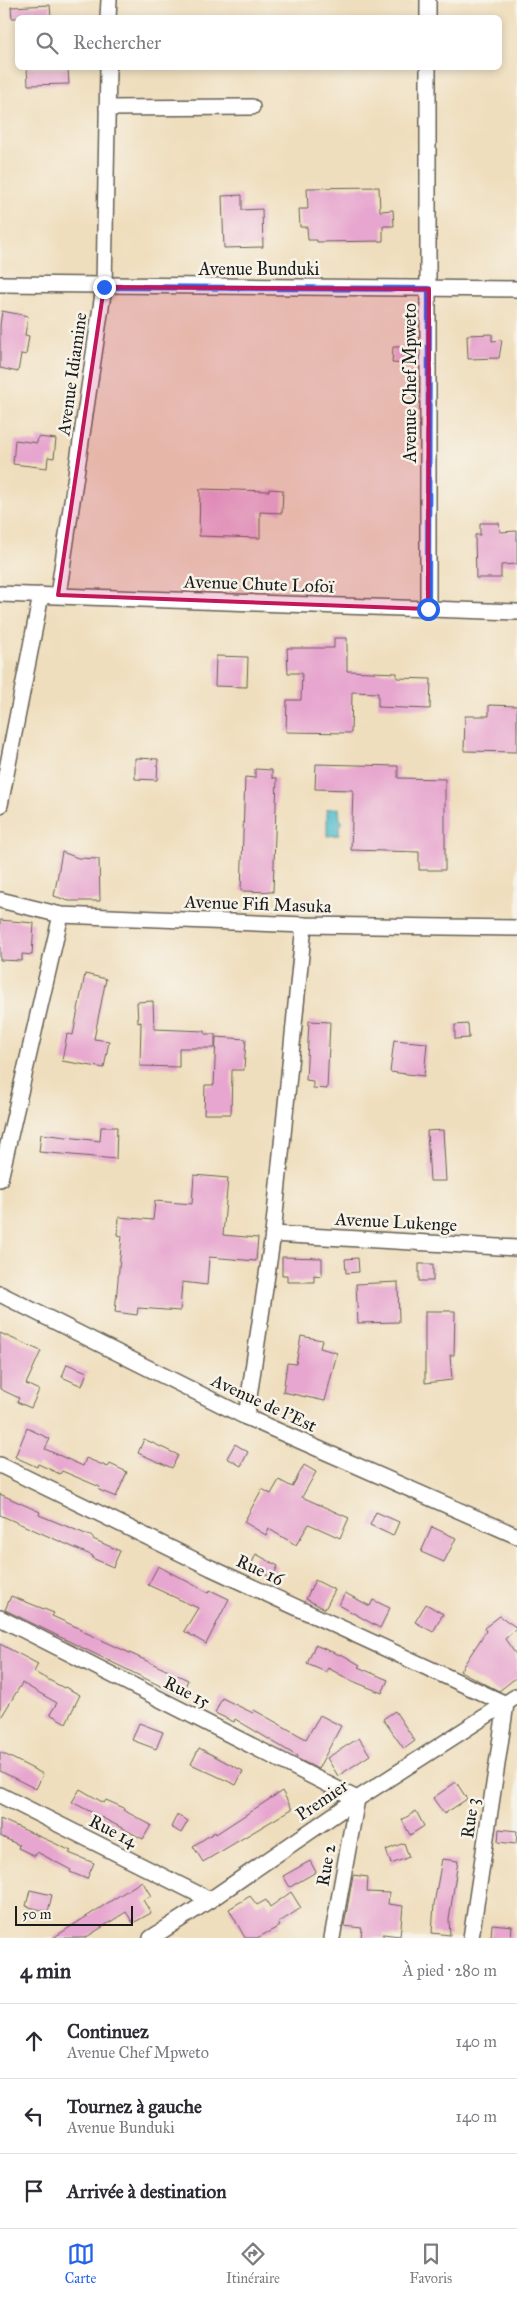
<!DOCTYPE html>
<html lang="fr">
<meta charset="utf-8">
<style>
:root{--surface:#fff;--page:#f2f2f3;--text:#2b2b33;--muted:#7c7c81;--line:#e1e1e2;--accent:#2563eb}
body{margin:0;font-family:"IM FELL Great Primer",serif;background:var(--page);color:var(--text)}
.scale{position:absolute;left:15px;bottom:12px;width:118px;box-sizing:border-box;padding-left:5px;border:2px solid #1c1c1c;border-top:0;font-size:14px;line-height:18px;white-space:nowrap;color:#1c1c1c;-webkit-text-stroke:4px #f7f3e8;paint-order:stroke}
.stop{position:absolute;width:15px;height:15px;margin:-11px;border:4px solid #2563eb;border-radius:50%;background:#fff}
.stop.end{background:#2563eb;border-color:#fff;box-shadow:0 1px 5px #0008}
.list{margin:0;padding:0;list-style:none}
h2{display:flex;justify-content:space-between;align-items:center;height:65px;margin:0;padding:0 20px;font-size:21px}
h2 small{font-size:16px;font-weight:400;color:var(--muted)}
.list li{display:grid;grid-template-columns:32px 1fr auto;gap:15px;align-items:center;box-sizing:border-box;height:75px;padding:0 20px;border-top:1px solid var(--line)}
.list b{display:block;font-size:19px;white-space:nowrap}
.list p{margin:0;font-size:16px;white-space:nowrap;color:var(--muted)}
.list em{font-size:16px;font-style:normal;color:var(--muted)}
.icon{flex:none;width:28px;height:28px;fill:none;stroke:currentColor;stroke-width:2;stroke-linecap:round;stroke-linejoin:round}
.map{position:relative;flex:none;width:517px;height:1938px;overflow:hidden}
.search{position:absolute;background:var(--surface);box-shadow:0 2px 8px #0003;left:15px;right:15px;top:15px;height:55px;display:flex;align-items:center;gap:12px;box-sizing:border-box;padding:0 18px;border-radius:8px;color:var(--muted);font-size:19px}
.sheet{height:290px;background:var(--surface)}
nav{display:flex;justify-content:space-around;align-items:center;box-sizing:border-box;height:70px;border-top:1px solid var(--line);background:var(--surface);font-size:14px;color:var(--muted)}
nav a{display:grid;justify-items:center;gap:2px}
nav .on{color:var(--accent)}
.map>svg:first-child{display:block}
.water{fill:#50bccc;stroke:#366c74}
.building{fill:#e7a6cf}
.lines{fill:none;stroke-linecap:round;stroke-linejoin:round}
.minor-casing{stroke:#666054;stroke-width:18}
.minor{stroke:#fff;stroke-width:15}
.route{stroke:#2563eb;stroke-width:6}
.marked{fill:#c2185b;fill-opacity:0.2;stroke:#c2185b;stroke-width:4;stroke-linejoin:round}
.labels{text-anchor:middle;stroke-width:5;stroke-linejoin:round;paint-order:stroke}
.street-label{font-size:18px;fill:#1c1c1c;stroke:#f7f3e8}
</style>
<div class="map">
<svg width="517" height="1938" viewBox="0 0 517 1938">
<rect width="100%" height="100%" fill="#f7f3e8"/>
<filter id="ink" filterUnits="userSpaceOnUse"><feTurbulence type="fractalNoise" baseFrequency=".02" numOctaves="2"/><feDisplacementMap in="SourceGraphic" scale="10" xChannelSelector="R" yChannelSelector="G"/><feConvolveMatrix kernelMatrix="1 2 1 2 8 2 1 2 1" color-interpolation-filters="sRGB"/></filter>
<filter id="wash" filterUnits="userSpaceOnUse"><feTurbulence type="fractalNoise" baseFrequency=".0096" numOctaves="4" result="noise"/><feDisplacementMap in="SourceGraphic" scale="20" xChannelSelector="R" yChannelSelector="G"/><feGaussianBlur stdDeviation="1.12" result="paint"/><feColorMatrix in="noise" values="0 0 0 0 0 0 0 0 0 0 0 0 0 0 0 0 0 1.4 0 .05"/><feComposite in="paint" operator="in"/></filter>
<g filter="url(#wash)">
<rect width="100%" height="100%" fill="#efdebd"/>
<!-- water -->
<polygon class="water" points="339,808 340,819 343,822 339,827 339,835 327,836 327,809"/>
<g id="blocks">
<!-- building -->
<g class="building">
<polygon points="50,5 51,18 12,18 11,7"/>
<polygon points="27,68 68,68 69,84 28,85"/>
<polygon points="379,187 380,211 393,210 394,226 383,226 383,241 317,242 317,240 308,240 307,227 300,227 299,209 308,209 307,188"/>
<polygon points="242,195 242,210 262,209 263,247 224,248 222,196"/>
<polygon points="2,311 28,316 25,335 29,336 26,355 21,354 18,372 0,368 0,325"/>
<polygon points="492,334 492,341 502,340 499,358 468,359 467,335"/>
<polygon points="393,347 406,347 405,364 392,363"/>
<polygon points="38,437 56,439 54,458 48,457 47,468 13,464 15,440 37,443"/>
<polygon points="200,489 269,491 269,489 283,490 282,513 260,512 260,538 199,536"/>
<polygon points="480,523 499,523 500,532 517,531 517,564 501,565 501,578 476,578 475,535 480,535"/>
<polygon points="334,638 347,638 347,671 397,673 397,678 431,679 430,709 378,707 378,693 352,692 351,733 286,732 287,700 301,700 302,673 288,673 287,648 334,648"/>
<polygon points="216,656 248,657 247,687 215,686"/>
<polygon points="489,705 517,706 517,752 464,751 465,716 489,716"/>
<polygon points="135,758 158,759 157,780 135,779"/>
<polygon points="316,764 398,766 398,778 445,779 445,870 419,870 419,852 351,850 353,790 315,789"/>
<polygon points="255,769 272,770 272,778 277,778 273,892 241,891 245,777 255,778"/>
<polygon points="62,852 78,858 99,859 100,901 69,901 54,896"/>
<polygon points="0,920 34,923 32,955 22,954 22,961 0,960"/>
<polygon points="85,974 106,979 94,1039 109,1041 104,1068 62,1061 67,1034 73,1035"/>
<polygon points="153,1001 154,1029 205,1031 205,1034 215,1034 215,1048 179,1048 179,1067 140,1066 141,1022 138,1023 137,1002"/>
<polygon points="309,1021 330,1022 327,1089 313,1088 313,1081 306,1080"/>
<polygon points="468,1024 469,1038 455,1039 455,1025"/>
<polygon points="216,1037 246,1039 244,1070 232,1070 231,1114 204,1114 205,1085 214,1085"/>
<polygon points="394,1040 427,1043 424,1076 390,1072"/>
<polygon points="101,1127 117,1127 116,1159 39,1152 41,1134 100,1141"/>
<polygon points="443,1130 446,1181 430,1181 427,1131"/>
<polygon points="194,1175 228,1178 223,1235 258,1238 256,1261 209,1257 207,1285 182,1282 180,1311 138,1308 137,1315 115,1312 122,1236 118,1235 119,1217 153,1220 155,1201 192,1204"/>
<polygon points="282,1257 322,1258 322,1276 314,1275 314,1282 287,1282 287,1275 282,1275"/>
<polygon points="358,1258 359,1272 346,1273 345,1259"/>
<rect x="419" y="1264" width="14" height="17"/>
<polygon points="398,1282 399,1322 358,1323 356,1284"/>
<polygon points="425,1311 455,1311 454,1355 450,1355 452,1380 425,1383"/>
<polygon points="0,1333 41,1351 26,1384 39,1390 31,1408 17,1402 19,1398 0,1389"/>
<polygon points="301,1336 322,1340 320,1348 337,1353 325,1401 283,1392 287,1363 296,1364"/>
<polygon points="67,1364 87,1372 82,1386 62,1377"/>
<polygon points="27,1428 50,1439 45,1449 83,1466 86,1458 108,1467 110,1464 127,1472 116,1497 99,1490 100,1487 62,1471 60,1474 38,1464 37,1467 15,1457"/>
<polygon points="144,1439 178,1455 172,1468 138,1453"/>
<polygon points="235,1444 248,1452 241,1466 227,1458"/>
<polygon points="304,1465 316,1472 302,1497 349,1518 340,1538 309,1524 296,1545 269,1529 266,1535 244,1522 262,1489 271,1494 279,1480 292,1487"/>
<polygon points="0,1494 40,1512 39,1515 93,1537 93,1539 120,1551 113,1567 92,1558 93,1556 0,1515"/>
<polygon points="376,1512 399,1522 393,1536 370,1525"/>
<polygon points="432,1527 456,1538 444,1562 421,1552"/>
<polygon points="256,1554 278,1566 272,1578 250,1567"/>
<polygon points="158,1566 209,1593 210,1590 229,1599 206,1644 184,1631 198,1608 148,1585"/>
<polygon points="315,1580 335,1590 325,1609 306,1599"/>
<polygon points="345,1593 370,1606 373,1600 390,1608 380,1628 339,1605"/>
<polygon points="11,1596 54,1613 52,1616 81,1629 80,1630 188,1680 181,1696 5,1610"/>
<polygon points="426,1604 443,1614 433,1632 415,1622"/>
<polygon points="500,1616 517,1628 505,1639 517,1656 517,1677 499,1691 460,1671 486,1631 484,1628"/>
<polygon points="0,1644 38,1664 34,1672 64,1688 65,1687 80,1695 66,1723 50,1714 57,1703 22,1683 0,1719"/>
<polygon points="315,1645 340,1655 341,1654 360,1665 358,1667 388,1680 382,1693 350,1680 328,1668 326,1672 307,1664"/>
<polygon points="222,1698 253,1713 254,1710 306,1739 320,1715 341,1726 318,1769 296,1758 297,1756 235,1719 234,1722 215,1713"/>
<polygon points="395,1711 415,1741 404,1749 383,1719"/>
<polygon points="139,1723 163,1732 156,1749 132,1740"/>
<polygon points="359,1738 370,1755 338,1776 327,1758"/>
<polygon points="199,1748 243,1771 236,1785 191,1764"/>
<polygon points="0,1752 43,1774 36,1789 0,1771"/>
<polygon points="456,1782 467,1799 444,1814 433,1798"/>
<polygon points="80,1789 104,1803 106,1800 124,1808 123,1810 151,1825 143,1839 72,1802"/>
<polygon points="282,1791 292,1809 203,1862 193,1846 215,1832 216,1834"/>
<polygon points="416,1811 424,1826 410,1835 402,1820"/>
<polygon points="177,1815 188,1821 181,1833 171,1827"/>
<polygon points="0,1819 52,1842 71,1851 69,1853 94,1863 87,1879 70,1872 71,1870 37,1852 35,1856 18,1848 19,1845 0,1836"/>
<polygon points="499,1829 517,1831 516,1844 498,1842"/>
<polygon points="404,1843 409,1857 391,1864 386,1850"/>
<polygon points="442,1859 458,1861 449,1920 450,1935 432,1933 434,1904"/>
<polygon points="310,1861 316,1872 290,1887 283,1876"/>
<polygon points="353,1875 368,1877 367,1892 389,1893 388,1904 403,1906 400,1936 383,1934 383,1938 361,1938 362,1928 344,1926"/>
<polygon points="142,1881 151,1896 143,1900 151,1913 133,1923 126,1912 85,1938 53,1938"/>
<polygon points="30,1890 52,1895 48,1912 26,1906"/>
<polygon points="291,1892 301,1908 278,1923 280,1926 257,1938 245,1938 229,1909 250,1896 257,1905 266,1900 270,1907"/>
<polygon points="492,1924 512,1926 511,1938 491,1937"/>
</g>
</g>
</g>
<g filter="url(#ink)">
<use href="#blocks" fill-opacity="0" stroke="#666054" stroke-width="1"/>
<g class="lines">
<!-- minor casing -->
<g class="minor-casing">
<g id="minor">
<polyline points="428,0 428,18"/>
<polyline points="108,18 109,0"/>
<polyline points="107,108 252,107"/>
<polyline points="0,284 517,289"/>
<polyline points="0,594 517,612"/>
<polyline points="58,595 104,287 108,68"/>
<polyline points="428,609 428,68"/>
<polyline points="0,805 41,595"/>
<polyline points="0,900 61,915 304,925 517,928"/>
<polyline points="0,1179 61,915"/>
<polyline points="273,1234 517,1248"/>
<polyline points="0,1294 246,1417 517,1536"/>
<polyline points="246,1417 273,1234 304,925"/>
<polyline points="0,1465 211,1568 506,1704 471,1938"/>
<polyline points="0,1618 357,1799 332,1938"/>
<polyline points="0,1795 210,1900"/>
<polyline points="151,1938 210,1900 357,1799 517,1696"/>
</g>
</g>
<!-- minor -->
<use href="#minor" class="minor"/>
</g>
</g>
<g class="lines" filter="url(#ink)">
<!-- route -->
<polyline class="route" points="104,287 429,289 428,609"/>
</g>
<!-- marked area -->
<path class="marked" d="M104,287l325,2 -1,320 -370,-14z"/>
<g class="labels">
<!-- street labels -->
<g class="street-label">
<text x="259" y="275">Avenue Bunduki</text>
<text transform="translate(72 374) rotate(-82)" y="6">Avenue Idiamine</text>
<text transform="translate(410 383) rotate(-90)" y="6">Avenue Chef Mpweto</text>
<text transform="translate(259 584) rotate(2)" y="6">Avenue Chute Lofoï</text>
<text transform="translate(258 904) rotate(2)" y="6">Avenue Fifi Masuka</text>
<text transform="translate(396 1222) rotate(3)" y="6">Avenue Lukenge</text>
<text transform="translate(264 1403) rotate(25)" y="6">Avenue de l'Est</text>
<text transform="translate(260 1570) rotate(25)" y="6">Rue 16</text>
<text transform="translate(187 1692) rotate(27)" y="6">Rue 15</text>
<text transform="translate(322 1800) rotate(-34)" y="6">Premier</text>
<text transform="translate(470 1818) rotate(-82)" y="6">Rue 3</text>
<text transform="translate(113 1831) rotate(27)" y="6">Rue 14</text>
<text transform="translate(326 1865) rotate(-80)" y="6">Rue 2</text>
</g>
</g>
</svg>
<div class="scale">50 m</div>
<div class="stop" style="left:428px;top:609px"></div>
<div class="stop end" style="left:104px;top:287px"></div>
<div class="search"><svg class="icon" aria-label="search" viewBox="0 0 24 24"><circle cx="10" cy="10" r="6"/><path d="M15 15l6 6"/></svg>Rechercher</div>
</div>
<section class="sheet">
<h2>4 min<small>À pied · 280 m</small></h2>
<ul class="list">
<li><svg class="icon" aria-label="ahead" viewBox="0 0 24 24"><path d="M12 20V5M6 11l6-6 6 6"/></svg><div><b>Continuez</b><p>Avenue Chef Mpweto</p></div><em>140 m</em></li>
<li><svg class="icon" aria-label="left" viewBox="0 0 24 24"><path d="M17 20v-9H6M10 6l-5 5 5 5"/></svg><div><b>Tournez à gauche</b><p>Avenue Bunduki</p></div><em>140 m</em></li>
<li><svg class="icon" aria-label="arrive" viewBox="0 0 24 24"><path d="M6 21V4h12l-3 4 3 4H6"/></svg><div><b>Arrivée à destination</b></div></li>
</ul>
</section>
<nav>
<a class="on"><svg class="icon" aria-label="map" viewBox="0 0 24 24"><path d="M3 6l6-2 6 2 6-2v14l-6 2-6-2-6 2zM9 4v14M15 6v14"/></svg>Carte</a>
<a><svg class="icon" aria-label="directions" viewBox="0 0 24 24"><path d="M12 3l9 9-9 9-9-9zM9 14v-3h6M13 9l2 2-2 2"/></svg>Itinéraire</a>
<a><svg class="icon" aria-label="saved" viewBox="0 0 24 24"><path d="M7 4h10v16l-5-4-5 4z"/></svg>Favoris</a>
</nav>
